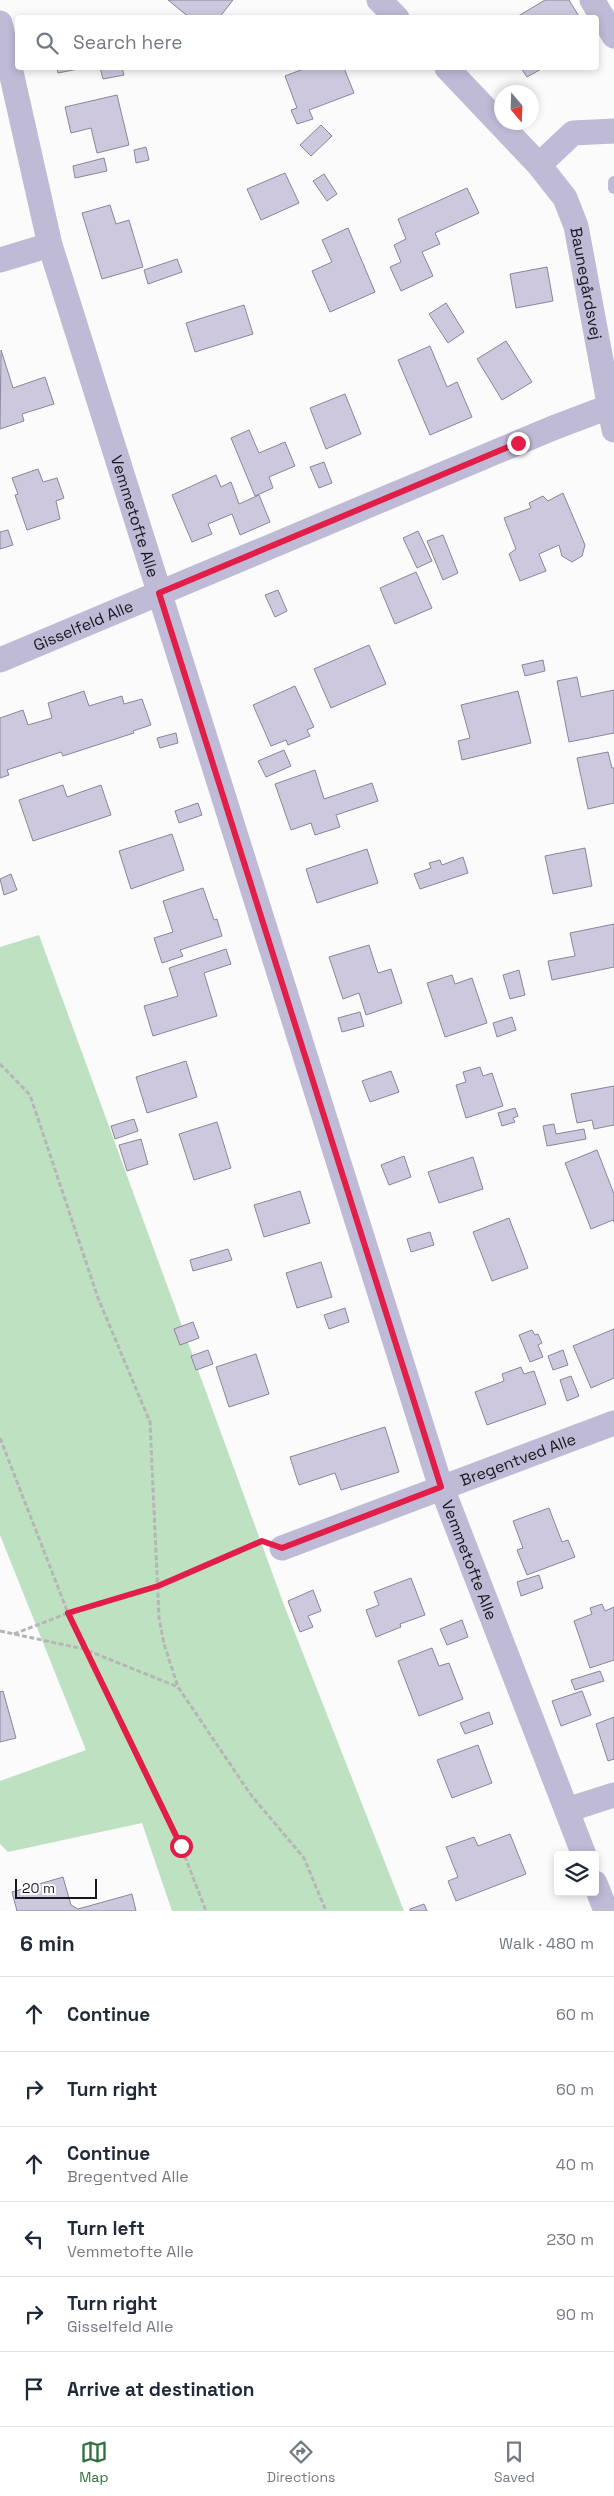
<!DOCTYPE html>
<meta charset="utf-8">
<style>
:root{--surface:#fff;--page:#f2f2f3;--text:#1f2937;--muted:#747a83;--line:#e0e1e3;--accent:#2c713c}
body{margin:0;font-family:"Space Grotesk",sans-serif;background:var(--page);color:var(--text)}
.controls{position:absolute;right:15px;bottom:15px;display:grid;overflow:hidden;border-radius:5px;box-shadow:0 2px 8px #0003}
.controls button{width:45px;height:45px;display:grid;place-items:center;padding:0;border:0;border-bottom:1px solid var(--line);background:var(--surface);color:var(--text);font:25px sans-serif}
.compass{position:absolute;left:494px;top:85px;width:45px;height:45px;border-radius:50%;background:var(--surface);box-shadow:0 2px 8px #0003;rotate:161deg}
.scale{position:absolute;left:15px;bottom:12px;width:82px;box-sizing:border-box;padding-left:5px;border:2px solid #18161e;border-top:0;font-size:14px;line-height:18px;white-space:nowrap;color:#18161e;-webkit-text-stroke:4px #fff;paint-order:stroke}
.stop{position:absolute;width:15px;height:15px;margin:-11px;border:4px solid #e11d48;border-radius:50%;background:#fff}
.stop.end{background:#e11d48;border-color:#fff;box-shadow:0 1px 5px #0008}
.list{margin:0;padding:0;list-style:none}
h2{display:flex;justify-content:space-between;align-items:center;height:65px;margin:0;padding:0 20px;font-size:21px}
h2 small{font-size:16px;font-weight:400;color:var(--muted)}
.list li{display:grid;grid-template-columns:32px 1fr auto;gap:15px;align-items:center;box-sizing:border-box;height:75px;padding:0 20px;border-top:1px solid var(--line)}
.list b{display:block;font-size:19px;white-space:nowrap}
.list p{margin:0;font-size:16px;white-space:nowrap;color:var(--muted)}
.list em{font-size:16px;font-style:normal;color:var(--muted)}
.icon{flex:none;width:28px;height:28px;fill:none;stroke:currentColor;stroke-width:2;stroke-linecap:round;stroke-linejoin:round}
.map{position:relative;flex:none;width:614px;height:1911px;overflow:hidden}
.search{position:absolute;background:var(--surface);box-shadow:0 2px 8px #0003;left:15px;right:15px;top:15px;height:55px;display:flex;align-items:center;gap:12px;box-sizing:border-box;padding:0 18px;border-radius:5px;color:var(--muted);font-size:19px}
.sheet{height:515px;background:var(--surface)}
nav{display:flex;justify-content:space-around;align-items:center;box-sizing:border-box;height:70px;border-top:1px solid var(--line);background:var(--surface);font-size:14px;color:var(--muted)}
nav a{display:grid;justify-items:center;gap:2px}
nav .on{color:var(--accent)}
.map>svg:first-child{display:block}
.green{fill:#bde1c1}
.building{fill:#cdc8de;stroke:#8a859a}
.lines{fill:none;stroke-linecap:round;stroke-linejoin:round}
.path{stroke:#b6b6b8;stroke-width:3;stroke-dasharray:5 2.5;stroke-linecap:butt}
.lane{stroke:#bfbad5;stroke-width:12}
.street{stroke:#bfbad5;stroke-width:25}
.route{stroke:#e11d48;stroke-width:6}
.labels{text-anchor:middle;stroke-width:4;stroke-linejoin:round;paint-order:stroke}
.street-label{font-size:16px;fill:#18161e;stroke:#fff}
</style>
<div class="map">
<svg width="614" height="1911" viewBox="0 0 614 1911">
<rect width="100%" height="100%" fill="#fbfbfb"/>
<!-- green -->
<polygon class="green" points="39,935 284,1605 404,1911 172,1911 142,1823 8,1852 0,1844 0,1781 86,1750 0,1535 0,947"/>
<!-- building -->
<g class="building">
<polygon points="168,0 233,0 219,18 190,18"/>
<polygon points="545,0 569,0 580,18 515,18"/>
<polygon points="57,68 83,68 58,73"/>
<polygon points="100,68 122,68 124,75 103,79"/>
<polygon points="306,68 344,68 354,93 309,110 313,119 297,124 291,110 297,108 285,76"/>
<polygon points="521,68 543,68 527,77"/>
<polygon points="117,95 129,145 97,153 91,128 71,133 65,107"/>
<polygon points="321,125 332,136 311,156 300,145"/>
<polygon points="146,147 149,160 136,163 134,150"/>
<polygon points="104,158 107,171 75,178 73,166"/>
<polygon points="285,173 299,203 261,220 247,189"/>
<polygon points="324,174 337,194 327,201 313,181"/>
<polygon points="467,188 479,213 435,233 440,244 422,252 433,276 401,291 390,267 401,262 394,245 406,239 398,219"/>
<polygon points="110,205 116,224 129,220 143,267 102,279 82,213"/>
<polygon points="348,228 375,292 330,312 312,271 332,262 322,240"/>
<polygon points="177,259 182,272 148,284 144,270"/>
<polygon points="547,267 553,301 516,308 510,274"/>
<polygon points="446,303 464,332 448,343 429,314"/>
<polygon points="244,305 253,334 195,352 186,323"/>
<polygon points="506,341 532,382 502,400 477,359"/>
<polygon points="430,346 447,387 457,382 472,417 430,435 398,360"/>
<polygon points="1,350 13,388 45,377 54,404 22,414 24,421 0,429"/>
<polygon points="345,394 361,434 326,449 310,408"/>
<polygon points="249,430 259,453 285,442 295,466 269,477 273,488 255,496 231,438"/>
<polygon points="324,462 332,483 319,488 310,467"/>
<polygon points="38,469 43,482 57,478 64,498 56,501 60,519 27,530 15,495 18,494 12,478"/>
<polygon points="216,475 221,487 231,482 239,504 259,495 270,522 240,535 232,514 208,524 212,534 192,542 172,495"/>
<polygon points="563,493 585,545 582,556 572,562 562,556 559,545 539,554 546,571 520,581 509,554 516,549 504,518 531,508 529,503 543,496 548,501"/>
<polygon points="8,530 13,545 0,549 0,532"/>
<polygon points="418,531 432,561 417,568 403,538"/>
<polygon points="443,535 458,573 443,580 427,541"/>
<polygon points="416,572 432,608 395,624 380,588"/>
<polygon points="278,590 287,611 275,617 265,595"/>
<polygon points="369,645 386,684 331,708 314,669"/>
<polygon points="543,660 545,671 525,676 522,665"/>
<polygon points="577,677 581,697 614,690 614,733 569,742 557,681"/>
<polygon points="295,686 314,727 307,730 310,736 288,745 286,740 271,746 253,705"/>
<polygon points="84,691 89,706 122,696 124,704 142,699 151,725 133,731 134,733 63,756 61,752 7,770 9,775 0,778 0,718 23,710 28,725 52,718 48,703"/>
<polygon points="518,691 531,743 462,760 458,741 470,738 461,705"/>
<polygon points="176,733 178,743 160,748 157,738"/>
<polygon points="284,750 291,766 266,777 258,761"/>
<polygon points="608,752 612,768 614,768 614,803 588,809 577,758"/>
<polygon points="315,770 324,799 372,783 378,801 336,815 340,827 315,835 311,823 291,830 275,784"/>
<polygon points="63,785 67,797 101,785 111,815 33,841 19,800"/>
<polygon points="198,803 202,815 179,823 175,811"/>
<polygon points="172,834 184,870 131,889 119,851"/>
<polygon points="585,848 592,886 553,894 545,856"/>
<polygon points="367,849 378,883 317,903 306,869"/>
<polygon points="463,857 468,873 420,889 414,874 431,868 429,863 440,860 442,865"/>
<polygon points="11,874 17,890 4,895 0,879"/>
<polygon points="203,888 214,920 217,919 222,936 180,950 183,956 162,963 154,938 173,932 163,901"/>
<polygon points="614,924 614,967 552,980 548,961 575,956 570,933"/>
<polygon points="369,945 378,973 391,969 402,1003 366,1015 359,993 343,999 329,957"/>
<polygon points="226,949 231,964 204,973 217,1016 153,1036 144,1006 178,996 169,968"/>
<polygon points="519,970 525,995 510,999 503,975"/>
<polygon points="452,975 455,984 472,978 487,1023 445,1037 427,983"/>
<polygon points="360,1012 364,1026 342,1032 338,1018"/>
<polygon points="512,1017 516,1030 497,1037 493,1023"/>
<polygon points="186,1061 197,1097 147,1113 136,1077"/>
<polygon points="480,1067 483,1076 492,1073 503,1106 466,1118 456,1085 466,1082 463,1072"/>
<polygon points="391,1071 399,1092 370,1102 362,1081"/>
<polygon points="614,1086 614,1125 594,1129 592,1120 577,1123 571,1094"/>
<polygon points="515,1108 518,1116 513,1118 515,1122 502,1126 498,1113"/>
<polygon points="134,1119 138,1131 115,1139 111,1126"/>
<polygon points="217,1122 231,1168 194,1180 179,1134"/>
<polygon points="554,1124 556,1134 584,1129 586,1139 547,1146 543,1126"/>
<polygon points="141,1139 148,1164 127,1171 119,1145"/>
<polygon points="597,1150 614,1194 614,1222 613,1220 591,1229 565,1163"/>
<polygon points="404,1156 411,1177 389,1185 381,1165"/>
<polygon points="473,1157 483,1189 439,1203 428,1172"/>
<polygon points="300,1191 310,1223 264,1237 254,1205"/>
<polygon points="509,1218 528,1268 492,1281 473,1232"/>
<polygon points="430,1232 434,1245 411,1252 407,1239"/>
<polygon points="228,1249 232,1260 193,1271 190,1260"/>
<polygon points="321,1262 332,1297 297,1308 286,1273"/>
<polygon points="345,1308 349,1322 329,1329 324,1315"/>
<polygon points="193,1322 199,1338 180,1345 174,1329"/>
<polygon points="614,1329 614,1378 591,1388 573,1346"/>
<polygon points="532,1330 535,1335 538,1334 542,1343 538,1345 543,1357 530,1362 519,1335"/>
<polygon points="208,1350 213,1364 196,1370 191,1356"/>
<polygon points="563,1350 568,1365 553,1370 548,1356"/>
<polygon points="256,1354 269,1394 229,1407 216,1367"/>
<polygon points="521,1367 524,1374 534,1371 546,1404 487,1425 475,1392 504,1381 502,1374"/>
<polygon points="571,1376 579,1396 567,1401 560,1380"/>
<polygon points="385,1427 399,1472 341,1490 335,1473 299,1485 290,1457"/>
<polygon points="549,1508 562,1542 568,1540 575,1557 527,1575 517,1550 523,1548 513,1521"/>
<polygon points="539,1575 543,1588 521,1596 517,1582"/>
<polygon points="411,1578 425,1615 400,1624 401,1627 376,1637 366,1610 379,1605 374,1592"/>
<polygon points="313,1590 321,1611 308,1616 313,1627 300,1632 288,1601"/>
<polygon points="602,1604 605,1611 614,1607 614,1660 590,1668 574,1621 592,1614 590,1608"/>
<polygon points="462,1620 468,1637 447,1645 440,1629"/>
<polygon points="432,1648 439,1666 449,1663 463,1699 419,1716 398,1661"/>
<polygon points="600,1671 604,1681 575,1690 571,1680"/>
<polygon points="3,1691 16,1738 0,1742 0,1692"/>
<polygon points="582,1691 591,1715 561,1726 552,1701"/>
<polygon points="489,1712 493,1724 465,1734 460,1723"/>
<polygon points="614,1717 614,1759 608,1761 596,1724"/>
<polygon points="478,1745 492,1783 452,1798 437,1760"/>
<polygon points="510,1834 526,1874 456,1901 448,1881 458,1877 446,1847 474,1837 478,1846"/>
<polygon points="63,1877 71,1905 78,1909 132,1894 136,1911 17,1911 12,1892"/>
<polygon points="424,1904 427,1911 410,1911 410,1909"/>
</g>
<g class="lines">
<!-- path -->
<g class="path">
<polyline points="0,1064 30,1095 98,1298 150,1422 159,1618 164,1644 178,1687 251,1795 304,1858 326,1911"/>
<polyline points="0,1438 68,1613 181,1846 206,1911"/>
<polyline points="0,1631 84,1649 178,1687"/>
<polyline points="14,1634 68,1613 158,1586 257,1543"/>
</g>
<!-- lane -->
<polyline class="lane" points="614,182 614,188"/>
<!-- street -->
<g class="street">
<polyline points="379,0 397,18"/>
<polyline points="592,0 614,36"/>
<path id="s1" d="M0,23l50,222 387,1230 147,380"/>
<path id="s2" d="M447,68l92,97 26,33 11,28 38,204"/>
<polyline points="539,165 573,133 614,131"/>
<polyline points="0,260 50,245"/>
<path id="s3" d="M0,660l553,-232 61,-23"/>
<path id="s4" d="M282,1548l332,-125"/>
<polyline points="567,1810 614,1795"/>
<polyline points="595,1883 606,1911"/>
</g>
</g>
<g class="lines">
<!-- route -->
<polyline class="route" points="181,1846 68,1613 158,1586 262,1541 282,1548 441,1487 159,593 518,443"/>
</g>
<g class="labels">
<!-- street labels -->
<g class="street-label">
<text dy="6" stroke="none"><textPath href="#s2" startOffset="264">Baunegårdsvej</textPath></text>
<text dy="6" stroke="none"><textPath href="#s1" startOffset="512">Vemmetofte Alle</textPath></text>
<text dy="6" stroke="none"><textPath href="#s3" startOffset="90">Gisselfeld Alle</textPath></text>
<text dy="6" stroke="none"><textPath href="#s4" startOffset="252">Bregentved Alle</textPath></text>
<text dy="6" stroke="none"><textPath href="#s1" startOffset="1608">Vemmetofte Alle</textPath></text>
</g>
</g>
</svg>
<div class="controls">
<button><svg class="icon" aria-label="layers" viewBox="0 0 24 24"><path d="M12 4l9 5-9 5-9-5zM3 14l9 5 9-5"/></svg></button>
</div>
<svg class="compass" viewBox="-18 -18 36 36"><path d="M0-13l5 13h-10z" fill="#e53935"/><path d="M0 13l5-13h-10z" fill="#747a83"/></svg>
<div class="scale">20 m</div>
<div class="stop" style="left:181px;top:1846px"></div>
<div class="stop end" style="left:518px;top:443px"></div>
<div class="search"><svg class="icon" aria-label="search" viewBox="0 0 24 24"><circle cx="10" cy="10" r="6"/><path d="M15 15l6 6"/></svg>Search here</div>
</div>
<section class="sheet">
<h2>6 min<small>Walk · 480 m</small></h2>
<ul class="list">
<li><svg class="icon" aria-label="ahead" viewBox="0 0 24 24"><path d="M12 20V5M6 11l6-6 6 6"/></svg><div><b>Continue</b></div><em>60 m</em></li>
<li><svg class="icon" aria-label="right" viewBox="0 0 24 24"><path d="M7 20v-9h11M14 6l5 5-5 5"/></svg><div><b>Turn right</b></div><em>60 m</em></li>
<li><svg class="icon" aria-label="ahead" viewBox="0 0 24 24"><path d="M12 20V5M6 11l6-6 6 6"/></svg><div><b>Continue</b><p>Bregentved Alle</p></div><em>40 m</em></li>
<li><svg class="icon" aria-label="left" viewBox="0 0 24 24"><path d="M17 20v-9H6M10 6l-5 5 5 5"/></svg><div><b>Turn left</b><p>Vemmetofte Alle</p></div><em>230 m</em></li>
<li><svg class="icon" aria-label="right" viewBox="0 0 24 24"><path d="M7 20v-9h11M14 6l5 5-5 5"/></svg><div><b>Turn right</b><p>Gisselfeld Alle</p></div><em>90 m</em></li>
<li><svg class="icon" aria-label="arrive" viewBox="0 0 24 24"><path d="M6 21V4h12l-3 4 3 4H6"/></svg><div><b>Arrive at destination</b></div></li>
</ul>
</section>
<nav>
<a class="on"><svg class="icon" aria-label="map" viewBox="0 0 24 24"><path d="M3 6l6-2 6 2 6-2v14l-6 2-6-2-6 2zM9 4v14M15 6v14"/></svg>Map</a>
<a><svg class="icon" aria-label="directions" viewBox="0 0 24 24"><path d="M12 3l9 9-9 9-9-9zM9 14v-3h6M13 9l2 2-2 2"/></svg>Directions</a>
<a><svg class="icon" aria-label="saved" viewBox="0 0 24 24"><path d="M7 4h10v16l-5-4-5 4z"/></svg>Saved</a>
</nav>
